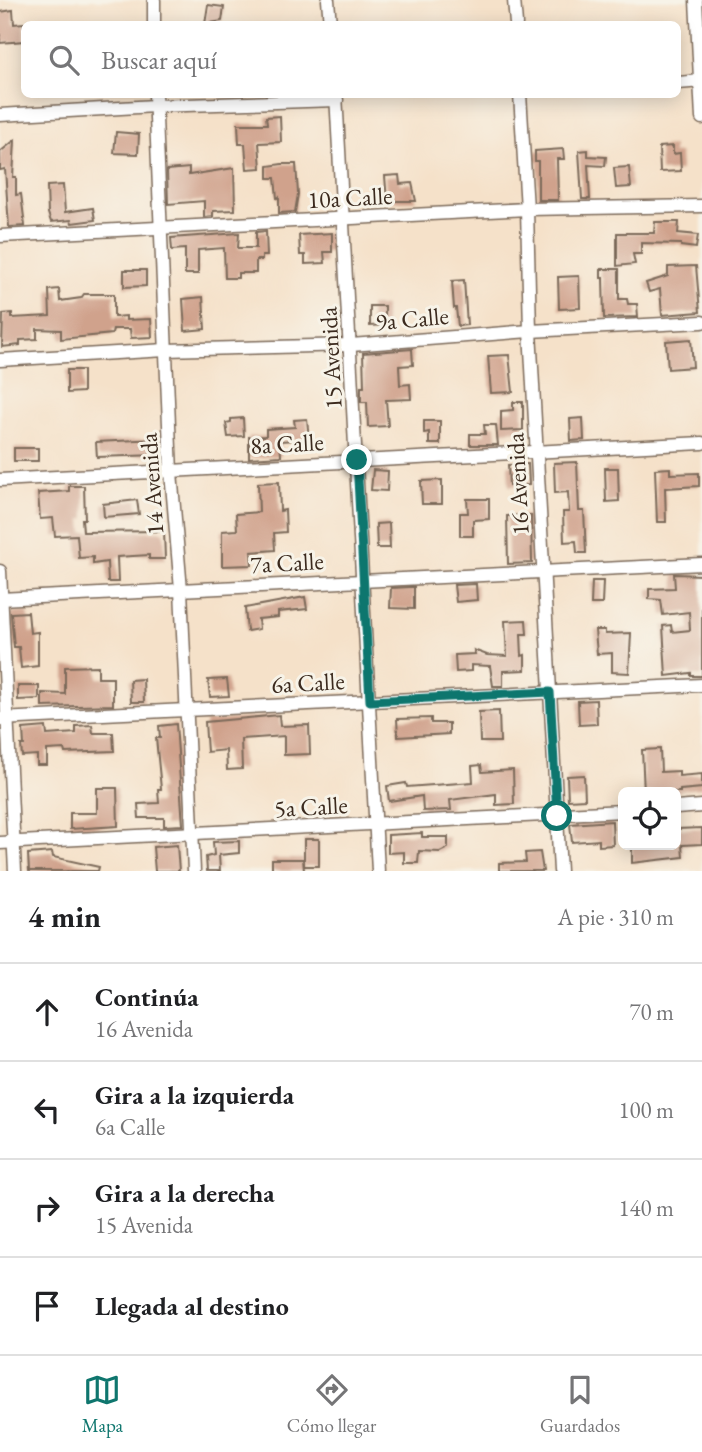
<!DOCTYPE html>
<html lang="es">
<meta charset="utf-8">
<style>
:root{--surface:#fff;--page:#f2f2f2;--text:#202124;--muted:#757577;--line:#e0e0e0;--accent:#0f766e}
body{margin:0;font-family:"EB Garamond",serif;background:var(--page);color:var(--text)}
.controls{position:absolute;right:21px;bottom:21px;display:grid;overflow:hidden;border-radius:10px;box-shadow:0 4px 18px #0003}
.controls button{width:63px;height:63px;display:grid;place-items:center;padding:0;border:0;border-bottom:2px solid var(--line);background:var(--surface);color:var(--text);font:35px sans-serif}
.stop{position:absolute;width:21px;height:21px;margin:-16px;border:5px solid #0f766e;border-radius:50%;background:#fff}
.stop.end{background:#0f766e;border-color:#fff;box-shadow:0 2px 7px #0008}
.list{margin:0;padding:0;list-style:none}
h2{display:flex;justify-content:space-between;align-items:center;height:91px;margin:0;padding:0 28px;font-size:30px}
h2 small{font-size:23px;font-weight:400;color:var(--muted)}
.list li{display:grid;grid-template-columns:46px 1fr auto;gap:21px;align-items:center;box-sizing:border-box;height:98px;padding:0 28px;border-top:2px solid var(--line)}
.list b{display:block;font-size:26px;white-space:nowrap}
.list p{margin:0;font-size:23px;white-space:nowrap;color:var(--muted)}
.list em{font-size:23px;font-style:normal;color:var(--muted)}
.icon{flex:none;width:38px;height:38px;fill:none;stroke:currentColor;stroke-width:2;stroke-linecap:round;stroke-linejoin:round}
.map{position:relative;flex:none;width:702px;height:871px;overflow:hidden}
.search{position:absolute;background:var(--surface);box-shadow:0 4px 18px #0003;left:21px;right:21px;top:21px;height:77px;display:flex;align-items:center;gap:18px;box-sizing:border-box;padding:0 24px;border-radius:10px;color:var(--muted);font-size:26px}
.sheet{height:483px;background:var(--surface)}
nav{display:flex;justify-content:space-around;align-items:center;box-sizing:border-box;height:98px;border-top:2px solid var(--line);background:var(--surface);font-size:19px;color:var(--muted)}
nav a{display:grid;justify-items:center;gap:4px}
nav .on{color:var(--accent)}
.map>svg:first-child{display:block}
.building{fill:#d0a28c}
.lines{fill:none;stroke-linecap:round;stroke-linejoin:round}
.minor-casing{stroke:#7c6a5a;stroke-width:15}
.minor{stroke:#fff;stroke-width:12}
.route{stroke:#0f766e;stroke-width:9}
.labels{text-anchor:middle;stroke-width:6;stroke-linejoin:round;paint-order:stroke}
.street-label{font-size:24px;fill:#3b2a1e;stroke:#f7f3e8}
</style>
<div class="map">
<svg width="702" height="871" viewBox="0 0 702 871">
<rect width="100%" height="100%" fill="#f7f3e8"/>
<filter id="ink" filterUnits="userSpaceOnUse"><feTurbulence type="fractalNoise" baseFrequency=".0143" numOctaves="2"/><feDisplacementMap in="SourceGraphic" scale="14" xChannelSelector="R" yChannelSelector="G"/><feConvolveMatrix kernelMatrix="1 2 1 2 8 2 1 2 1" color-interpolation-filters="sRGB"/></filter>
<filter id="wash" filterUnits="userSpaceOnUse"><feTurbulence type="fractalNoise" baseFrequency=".00686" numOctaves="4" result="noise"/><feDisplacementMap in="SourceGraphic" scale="28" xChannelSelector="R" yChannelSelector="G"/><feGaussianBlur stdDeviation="1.57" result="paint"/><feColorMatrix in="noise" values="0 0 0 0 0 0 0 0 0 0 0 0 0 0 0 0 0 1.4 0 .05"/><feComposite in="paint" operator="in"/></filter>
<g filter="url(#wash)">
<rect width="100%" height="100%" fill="#f5e1c9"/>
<g id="blocks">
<!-- building -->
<g class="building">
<polygon points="208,5 224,7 222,21 205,24"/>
<polygon points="13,10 14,24 24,23 24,41 0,43 0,12"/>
<polygon points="280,116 281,142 259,143 261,168 247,169 245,144 239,144 238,124 267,124 266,117"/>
<polygon points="116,132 139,134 138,154 114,153"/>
<polygon points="15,140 13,177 16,177 16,195 21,194 25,226 9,227 5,169 0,170 0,152"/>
<polygon points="673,146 673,154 680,153 681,171 660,172 659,147"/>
<polygon points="563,149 564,159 557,159 558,200 538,200 538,161 535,161 535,151"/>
<polygon points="588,150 588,156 606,157 605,166 588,165 590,199 582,199 579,151"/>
<polygon points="282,164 296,164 298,194 295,212 279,213 279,197 277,198 275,178 268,178 268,166"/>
<polygon points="629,167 631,187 616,188 614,168"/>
<polygon points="189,168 189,175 234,168 235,210 213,211 213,216 204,217 204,201 168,204 167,170"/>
<polygon points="399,175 400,184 412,183 416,201 387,201 385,176"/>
<polygon points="63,185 65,212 93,208 95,220 72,223 71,220 51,222 48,213 47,186"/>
<polygon points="655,222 679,222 678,233 698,235 696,248 681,246 681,244 641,243 641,254 633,254 635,264 617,266 617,233 654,233"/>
<polygon points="266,231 267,256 262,256 262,260 256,260 256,273 238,273 238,278 225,278 224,248 198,250 198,274 185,274 185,249 172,250 171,238 239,233 238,248 256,248 256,232"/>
<polygon points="332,233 332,252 324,252 325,263 305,264 305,255 300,255 299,235"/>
<polygon points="696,266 700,312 662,315 660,289 649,292 646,283 668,276 668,267"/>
<polygon points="601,269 619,269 619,299 627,299 628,304 637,304 638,317 604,318 603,278 601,278"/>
<polygon points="124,270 146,270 146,286 124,287"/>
<polygon points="579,276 580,308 559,309 558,277"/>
<polygon points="464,280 467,325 458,326 456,308 454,308 452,281"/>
<polygon points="59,289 60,301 81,298 84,294 114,294 114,317 126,316 126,320 151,319 152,337 131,338 130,329 113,329 112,334 61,339 61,330 37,329 37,339 20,340 20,345 2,347 3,314 12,313 12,318 50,316 49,290"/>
<polygon points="203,297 205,329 185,331 183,299"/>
<polygon points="370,306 385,306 385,325 370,326"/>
<polygon points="691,339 693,367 668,369 666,341"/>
<polygon points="412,349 413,365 399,366 400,385 410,384 411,399 386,400 388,426 368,427 367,402 361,402 361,387 364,387 363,353"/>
<polygon points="509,355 513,392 491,393 488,356"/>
<polygon points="67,370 83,370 83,392 67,393"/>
<polygon points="513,402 523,402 523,430 501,431 501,411 513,410"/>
<polygon points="243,418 244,436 228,437 226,423 231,422 231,419"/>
<polygon points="583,418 584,440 571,441 570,419"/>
<polygon points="307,419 309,439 280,441 281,456 249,458 249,437 266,436 266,429 295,427 294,420"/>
<polygon points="424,421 440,421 440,444 429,444 429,432 424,433"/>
<polygon points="484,425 496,425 498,445 470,445 470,434 485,434"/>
<polygon points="158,439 158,455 97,457 96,442"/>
<rect x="14" y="448" width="24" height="13"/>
<polygon points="577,462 579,511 584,511 586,553 577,553 576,541 564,542 563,512 569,512 568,492 555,493 554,463"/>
<polygon points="528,464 529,485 509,486 508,465"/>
<polygon points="605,468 618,468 619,501 606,502"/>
<polygon points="670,468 670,474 699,473 699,486 665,488 666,522 657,522 655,469"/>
<polygon points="373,470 388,471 387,491 371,490"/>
<polygon points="442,480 442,504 422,504 421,481"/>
<polygon points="279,482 280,511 285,510 286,532 274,533 275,550 251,552 252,565 222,566 222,531 237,530 236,514 259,512 258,483"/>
<polygon points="69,486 84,486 85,519 82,519 83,532 164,531 165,559 149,559 149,555 117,557 118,582 108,582 107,562 93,564 93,557 79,558 77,535 55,536 53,518 40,519 38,493 69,491"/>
<polygon points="467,499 489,499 489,519 473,520 473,536 460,536 460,513 468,513"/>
<polygon points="137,500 139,514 104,517 103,504"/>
<polygon points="531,515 532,563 508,564 507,516"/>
<polygon points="389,523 390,548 377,548 376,524"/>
<polygon points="674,574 702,575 702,676 691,676 691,673 666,676 663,626 671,625 672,632 690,630 689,612 663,615 661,600 649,599 649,589 675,588"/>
<polygon points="592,581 603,581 602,604 591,604"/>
<polygon points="476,584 477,600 456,602 454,585"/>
<polygon points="410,587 414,587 414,609 390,608 391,588"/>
<polygon points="305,597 307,609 278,612 278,617 258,619 259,629 247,631 245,608"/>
<polygon points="28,612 30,633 38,632 38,666 21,668 19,647 14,647 11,613"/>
<polygon points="526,620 527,634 521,634 522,656 525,655 525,670 503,671 503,686 493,686 490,666 471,665 471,671 456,672 455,655 475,654 474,650 487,655 507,656 505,621"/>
<polygon points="595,630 605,630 605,634 631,633 629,673 612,672 612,653 597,654"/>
<polygon points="98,666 98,678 113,678 113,705 42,707 42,693 65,694 65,667"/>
<polygon points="143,679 144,702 131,702 130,680"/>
<polygon points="227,679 229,696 210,697 208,680"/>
<polygon points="18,686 39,686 39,699 18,700"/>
<polygon points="596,700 597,724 579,725 578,701"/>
<polygon points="499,711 500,742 480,742 479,712"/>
<polygon points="279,715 280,726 309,725 310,754 284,755 284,736 241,739 242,769 227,770 226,750 207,752 205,722"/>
<polygon points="431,718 431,723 449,723 449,734 398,737 397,719"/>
<polygon points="176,724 183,825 164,826 164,818 139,818 138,804 159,803 158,789 161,789 156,738 160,738 159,726"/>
<polygon points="92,725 93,733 113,733 114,751 65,753 64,749 47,750 47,765 37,765 37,755 22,756 21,745 24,745 23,729 46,727 47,735 76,733 76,726"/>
<polygon points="660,749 661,772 679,771 679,776 702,774 702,788 680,790 680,792 644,792 642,750"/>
<polygon points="481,765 482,772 513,770 514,804 496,805 496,794 450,800 451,810 423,811 422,796 389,801 387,786 406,783 407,787 473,782 472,766"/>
<polygon points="584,775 585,799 568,800 567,776"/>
<polygon points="97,788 117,788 118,826 70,829 70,813 97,813"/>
<polygon points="612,821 613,845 599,846 599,840 572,842 570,824"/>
<polygon points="702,828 702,844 682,845 683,857 632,863 632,845 676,845 676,829"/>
<polygon points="422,833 422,837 448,837 448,848 440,852 419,851 418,863 404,863 404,852 388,853 388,835"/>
<rect x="304" y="839" width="15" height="27"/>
<polygon points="239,841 239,853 219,855 220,871 207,871 206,857 214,855 213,842"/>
<polygon points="177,845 179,871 155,871 153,847"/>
<polygon points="52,852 53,857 99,867 98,871 29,871 28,854"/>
<polygon points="540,852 543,871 499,871 499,863 526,862 525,853"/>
<polygon points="272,859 303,859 304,871 272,871"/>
</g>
</g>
</g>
<g filter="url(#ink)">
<use href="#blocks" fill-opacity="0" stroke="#7c6a5a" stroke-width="2"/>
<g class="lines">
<!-- minor casing -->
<g class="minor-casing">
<g id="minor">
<polyline points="154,0 154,24"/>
<polyline points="328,0 330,24"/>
<polyline points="514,0 516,24"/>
<polyline points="696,0 702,118"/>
<polyline points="678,83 702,81"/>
<polyline points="155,94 171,472 181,590 194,871"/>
<polyline points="336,94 378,871"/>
<polyline points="520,94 527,209 530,331 560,871"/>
<polyline points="0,115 155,106 337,100"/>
<polyline points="0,236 527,209 702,206"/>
<polyline points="0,360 166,350 351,345 530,331 702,322"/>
<polyline points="0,480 702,443"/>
<polyline points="0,571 15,871"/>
<polyline points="0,599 702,564"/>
<polyline points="0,719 702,685"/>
<polyline points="676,808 702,806"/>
<polyline points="0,843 623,811"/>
</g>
</g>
<!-- minor -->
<use href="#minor" class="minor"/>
</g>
</g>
<g class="lines" filter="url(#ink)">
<!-- route -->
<polyline class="route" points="357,460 370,701 550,692 557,816"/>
</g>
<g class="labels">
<!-- street labels -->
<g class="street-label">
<text transform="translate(350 198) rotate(-3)" y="8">10a Calle</text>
<text transform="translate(412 319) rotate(-5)" y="8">9a Calle</text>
<text transform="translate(331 358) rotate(-93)" y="8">15 Avenida</text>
<text transform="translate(287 444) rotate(-3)" y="8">8a Calle</text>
<text transform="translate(152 484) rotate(-94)" y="8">14 Avenida</text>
<text transform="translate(518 484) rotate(-93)" y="8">16 Avenida</text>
<text transform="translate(287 563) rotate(-3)" y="8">7a Calle</text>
<text transform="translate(308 683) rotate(-3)" y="8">6a Calle</text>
<text transform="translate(311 807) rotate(-3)" y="8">5a Calle</text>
</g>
</g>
</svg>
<div class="controls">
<button><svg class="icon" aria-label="locate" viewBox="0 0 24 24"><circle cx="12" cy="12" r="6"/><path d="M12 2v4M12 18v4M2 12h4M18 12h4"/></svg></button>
</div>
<div class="stop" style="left:557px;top:816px"></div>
<div class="stop end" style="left:357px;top:460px"></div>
<div class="search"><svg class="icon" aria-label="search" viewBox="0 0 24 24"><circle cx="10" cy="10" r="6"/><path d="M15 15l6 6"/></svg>Buscar aquí</div>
</div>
<section class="sheet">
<h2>4 min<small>A pie · 310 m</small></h2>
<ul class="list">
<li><svg class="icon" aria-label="ahead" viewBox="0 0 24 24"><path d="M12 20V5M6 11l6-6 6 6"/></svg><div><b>Continúa</b><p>16 Avenida</p></div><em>70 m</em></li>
<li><svg class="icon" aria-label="left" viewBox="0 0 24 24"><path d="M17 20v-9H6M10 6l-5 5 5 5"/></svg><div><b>Gira a la izquierda</b><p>6a Calle</p></div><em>100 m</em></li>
<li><svg class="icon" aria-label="right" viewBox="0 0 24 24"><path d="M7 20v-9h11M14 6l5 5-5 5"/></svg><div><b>Gira a la derecha</b><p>15 Avenida</p></div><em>140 m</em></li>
<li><svg class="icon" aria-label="arrive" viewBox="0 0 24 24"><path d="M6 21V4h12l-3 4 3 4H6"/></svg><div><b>Llegada al destino</b></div></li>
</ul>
</section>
<nav>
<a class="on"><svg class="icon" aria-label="map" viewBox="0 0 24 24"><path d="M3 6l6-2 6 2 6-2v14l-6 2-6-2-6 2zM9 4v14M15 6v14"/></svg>Mapa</a>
<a><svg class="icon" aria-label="directions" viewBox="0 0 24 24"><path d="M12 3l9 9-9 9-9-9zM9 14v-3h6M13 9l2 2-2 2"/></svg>Cómo llegar</a>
<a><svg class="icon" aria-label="saved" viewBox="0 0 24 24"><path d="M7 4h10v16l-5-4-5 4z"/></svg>Guardados</a>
</nav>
